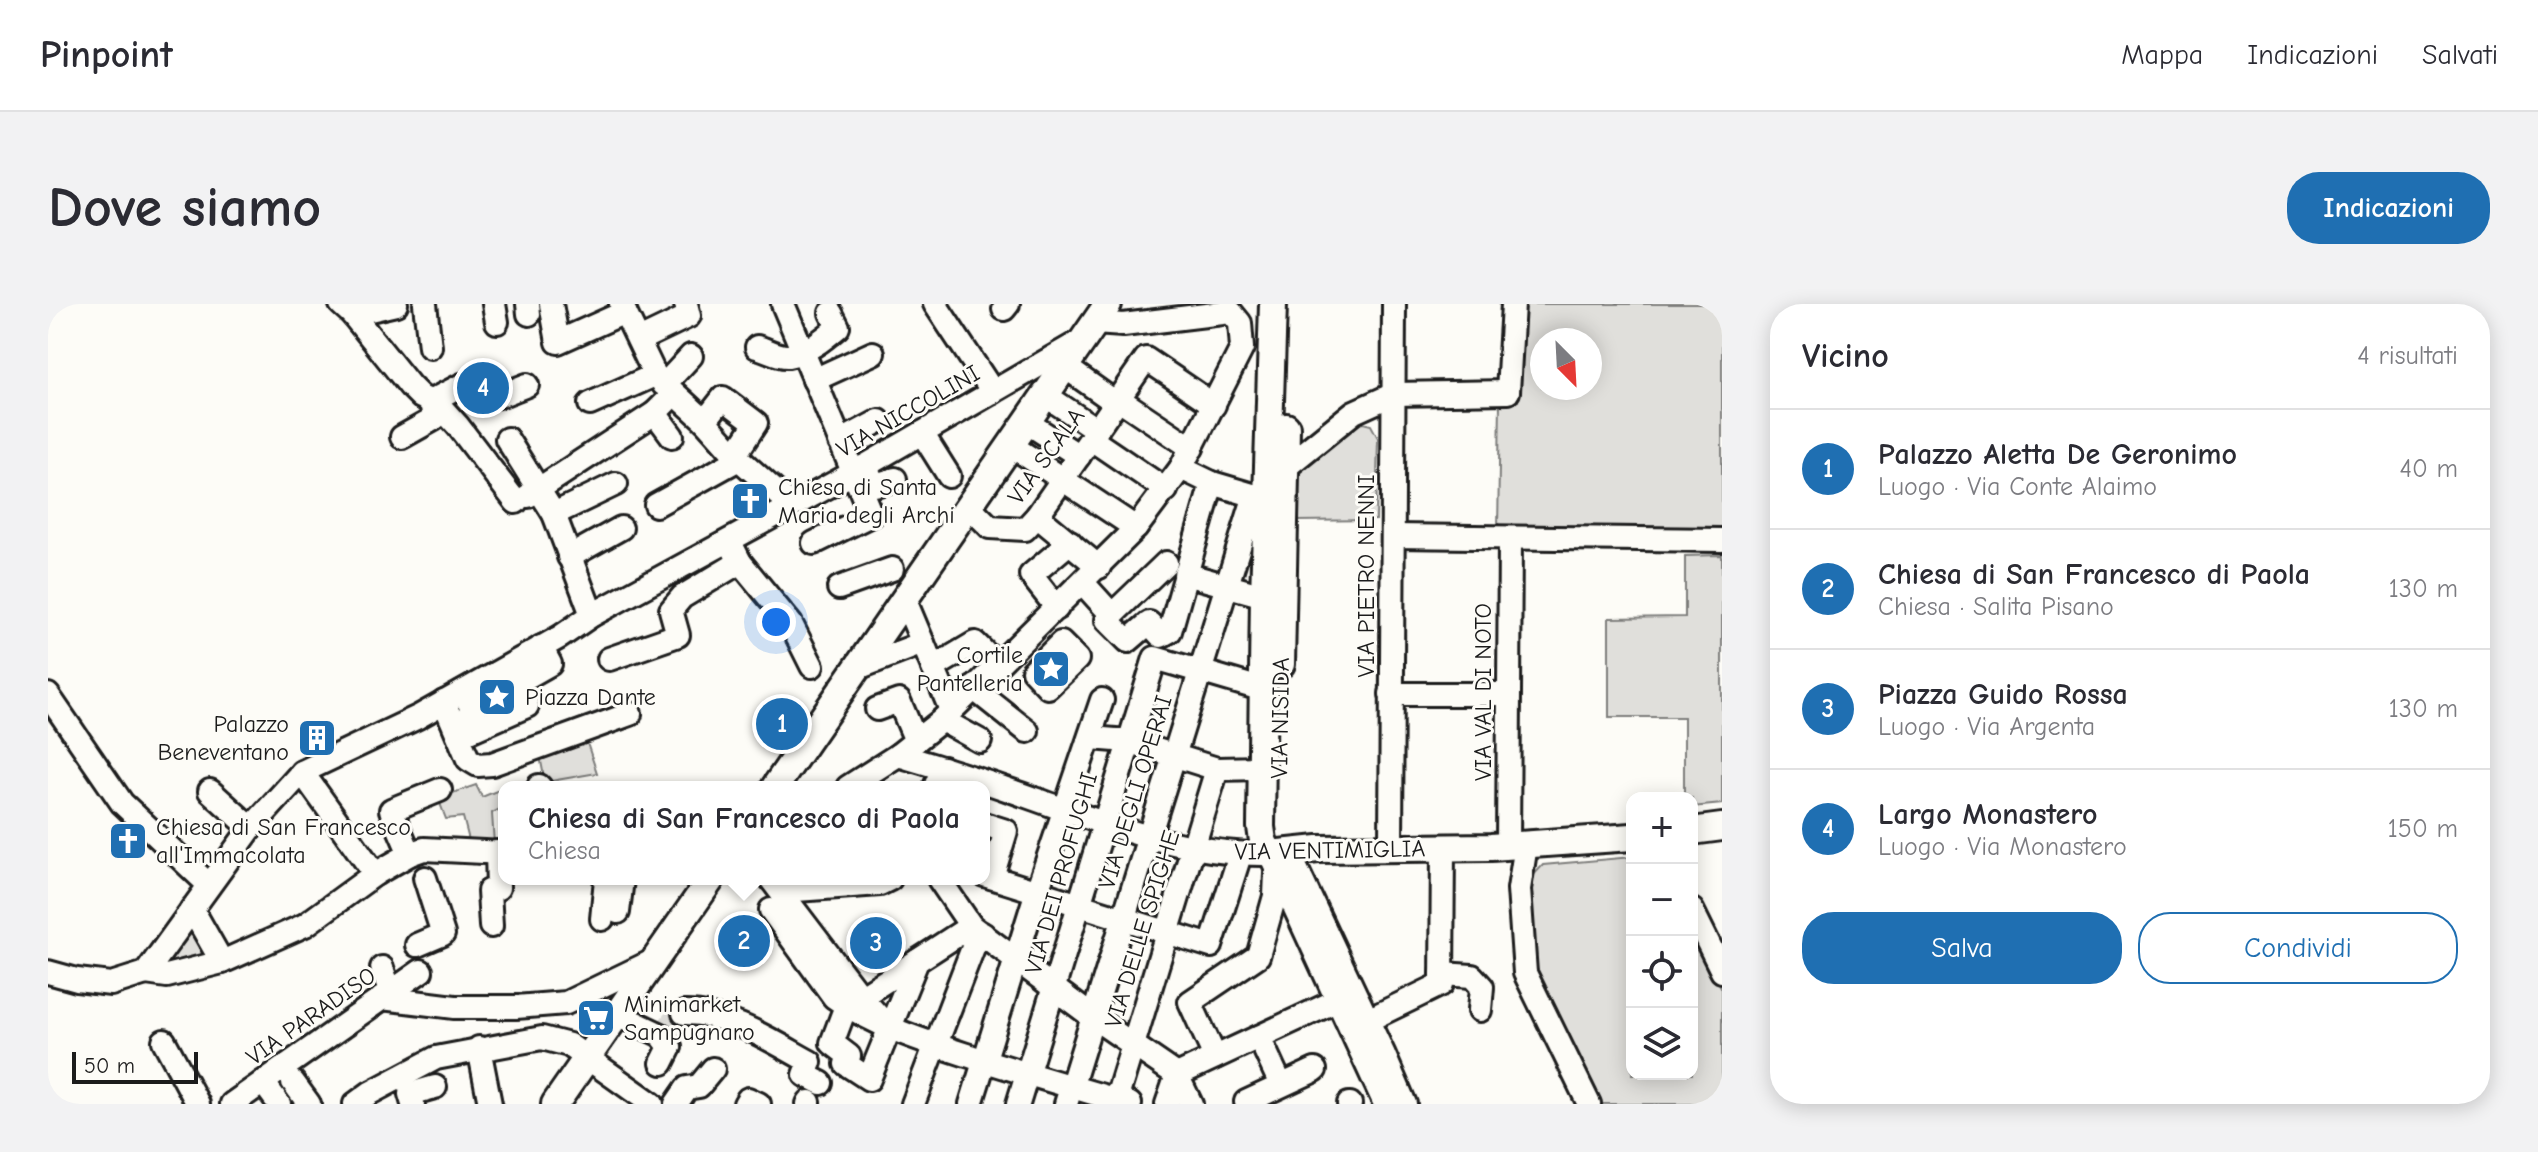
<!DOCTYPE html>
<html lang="it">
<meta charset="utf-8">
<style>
:root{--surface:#fff;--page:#f2f2f3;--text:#2b2b33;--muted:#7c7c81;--line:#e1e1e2;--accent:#1f6fb2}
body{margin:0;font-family:"Comic Neue",sans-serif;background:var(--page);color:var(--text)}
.controls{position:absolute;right:24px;bottom:24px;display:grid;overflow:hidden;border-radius:16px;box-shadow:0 4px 20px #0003}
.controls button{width:72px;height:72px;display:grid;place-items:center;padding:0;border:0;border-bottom:2px solid var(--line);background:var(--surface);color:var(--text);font:40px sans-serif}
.compass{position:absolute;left:1482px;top:24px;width:72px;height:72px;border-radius:50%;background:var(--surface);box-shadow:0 4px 20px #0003;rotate:156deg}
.scale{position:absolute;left:24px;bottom:20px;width:126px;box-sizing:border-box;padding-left:8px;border:4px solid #1c1c1c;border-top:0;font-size:22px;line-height:28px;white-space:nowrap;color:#1c1c1c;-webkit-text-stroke:6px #fdfcf7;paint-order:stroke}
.you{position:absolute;left:728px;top:318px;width:28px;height:28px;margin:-20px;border:6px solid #fff;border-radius:50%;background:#1a73e8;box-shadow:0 0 0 12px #1a73e833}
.badge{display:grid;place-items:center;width:52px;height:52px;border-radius:50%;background:var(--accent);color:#fff;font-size:26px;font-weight:700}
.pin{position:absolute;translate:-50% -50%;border:4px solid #fff;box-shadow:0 2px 8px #0006}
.popup{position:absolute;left:450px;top:477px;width:492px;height:104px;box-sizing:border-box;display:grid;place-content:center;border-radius:16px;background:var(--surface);filter:drop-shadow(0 2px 6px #0005);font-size:26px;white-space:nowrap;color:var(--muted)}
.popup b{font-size:30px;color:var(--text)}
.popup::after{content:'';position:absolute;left:50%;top:100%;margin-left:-16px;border:16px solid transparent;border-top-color:var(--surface)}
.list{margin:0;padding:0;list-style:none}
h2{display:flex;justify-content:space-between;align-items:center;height:104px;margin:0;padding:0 32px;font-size:34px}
h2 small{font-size:26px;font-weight:400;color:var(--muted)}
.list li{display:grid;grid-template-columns:52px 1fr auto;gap:24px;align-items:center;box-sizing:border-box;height:120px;padding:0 32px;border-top:2px solid var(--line)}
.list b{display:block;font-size:30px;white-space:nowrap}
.list p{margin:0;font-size:26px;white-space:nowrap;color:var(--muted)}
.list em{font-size:26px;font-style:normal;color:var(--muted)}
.actions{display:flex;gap:16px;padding:24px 32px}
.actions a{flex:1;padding:18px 0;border:2px solid var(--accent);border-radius:32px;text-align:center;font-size:28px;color:var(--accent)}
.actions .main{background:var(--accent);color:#fff}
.icon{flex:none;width:44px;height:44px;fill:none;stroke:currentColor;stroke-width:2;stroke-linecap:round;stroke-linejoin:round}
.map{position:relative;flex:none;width:1674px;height:800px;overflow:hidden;border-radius:32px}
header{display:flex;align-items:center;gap:48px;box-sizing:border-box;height:112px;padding:0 40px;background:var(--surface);border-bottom:2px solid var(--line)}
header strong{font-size:38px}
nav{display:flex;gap:44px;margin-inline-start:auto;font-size:28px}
.intro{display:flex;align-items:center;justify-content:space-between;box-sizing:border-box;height:192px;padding:0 48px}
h1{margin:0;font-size:56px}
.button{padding:20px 36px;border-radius:32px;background:var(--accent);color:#fff;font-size:28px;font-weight:700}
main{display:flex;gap:48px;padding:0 48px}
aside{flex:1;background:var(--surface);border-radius:32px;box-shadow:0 4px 20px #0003}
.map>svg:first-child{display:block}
.green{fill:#e0dfdb;stroke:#7e7e7c;stroke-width:2;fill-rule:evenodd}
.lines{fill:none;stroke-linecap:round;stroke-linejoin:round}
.minor-tunnel{stroke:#dbdad6;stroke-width:22;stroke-dasharray:22 11;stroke-linecap:butt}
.minor-casing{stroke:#1c1c1c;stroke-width:28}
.major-casing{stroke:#1c1c1c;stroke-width:32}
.minor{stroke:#fdfcf7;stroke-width:22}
.major{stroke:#fdfcf7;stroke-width:26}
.labels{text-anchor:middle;stroke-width:6;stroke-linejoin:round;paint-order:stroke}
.street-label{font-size:24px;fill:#1c1c1c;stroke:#fdfcf7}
.poi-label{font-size:24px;fill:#1c1c1c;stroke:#fdfcf7;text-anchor:start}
</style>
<header>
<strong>Pinpoint</strong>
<nav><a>Mappa</a><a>Indicazioni</a><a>Salvati</a></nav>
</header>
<div class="intro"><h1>Dove siamo</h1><a class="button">Indicazioni</a></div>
<main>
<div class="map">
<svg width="1674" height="800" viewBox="0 0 1674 800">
<rect width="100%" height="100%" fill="#fdfcf7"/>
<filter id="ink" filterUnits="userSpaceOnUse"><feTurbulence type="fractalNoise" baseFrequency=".0125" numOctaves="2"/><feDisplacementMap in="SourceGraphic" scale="16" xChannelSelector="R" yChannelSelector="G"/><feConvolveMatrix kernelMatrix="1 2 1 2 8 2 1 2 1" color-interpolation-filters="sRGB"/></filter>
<g filter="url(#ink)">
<!-- green -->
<g class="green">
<path d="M1473,0h201v224l-224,2 2,-128 18,-1zM1494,36h48v48h-48z"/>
<polygon points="1315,119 1323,121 1330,134 1328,216 1248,217 1250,164 1308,120"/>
<polygon points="1674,251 1674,500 1644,503 1644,494 1636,494 1636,413 1561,413 1561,314 1637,313 1637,252"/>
<polygon points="538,436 549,469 497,478 492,452"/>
<polygon points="428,481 434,493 456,484 456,503 444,509 446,540 422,540 415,513 398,515 390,494"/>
<polygon points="1584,553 1584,770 1644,770 1644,624 1674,685 1674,794 1661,800 1547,800 1484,667 1479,578 1495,561"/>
<polygon points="149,622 166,651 119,660"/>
</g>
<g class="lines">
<!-- minor-tunnel -->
<polyline class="minor-tunnel" points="617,727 631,709 636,709"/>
<!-- minor casing -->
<g class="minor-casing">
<g id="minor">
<polyline points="293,0 304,10 362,82 373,93 391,101 410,122 468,198"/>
<polyline points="377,0 382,43"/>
<polyline points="446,0 449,18"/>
<polyline points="480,0 481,10"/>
<polyline points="503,0 510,38 577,8"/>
<polyline points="573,0 607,71 657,117 691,155 744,202"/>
<polyline points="735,0 823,211 766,239"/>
<polyline points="887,0 945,88"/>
<polyline points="956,5 960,0"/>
<polyline points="304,10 348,0"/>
<polyline points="591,36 641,12 638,0"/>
<path d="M709,43c9,2 22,10 31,9 18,-2 37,-18 50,-29l-7,-14"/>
<polyline points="1016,62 1068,99"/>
<polyline points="766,76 825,49"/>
<polyline points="616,81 643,52"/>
<polyline points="997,91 1049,126"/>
<polyline points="1071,95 1144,144"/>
<polyline points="542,100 607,71"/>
<polyline points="607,109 624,132"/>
<polyline points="657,117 675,94 708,119 687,151"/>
<polyline points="980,119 1031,152"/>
<polyline points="874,129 901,172"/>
<polyline points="354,133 386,115 383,97 414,81 434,75 451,92 479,81"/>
<polyline points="459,135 506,210 544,311"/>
<polyline points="1043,135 1118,186"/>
<polyline points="792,138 831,117"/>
<polyline points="964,142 1088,224"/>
<polyline points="817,162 827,181 847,175"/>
<polyline points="1238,163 1306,108 1346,90 1460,88 1465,0"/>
<polyline points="1133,164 1164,179 1218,195"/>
<polyline points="480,192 607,109 626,90"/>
<polyline points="608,201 691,155"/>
<polyline points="921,202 942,223 977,225 989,212 1098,55 1166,101"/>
<polyline points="506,210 568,180"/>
<polyline points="989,212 1051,263"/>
<polyline points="1345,232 1674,236"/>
<polyline points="685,244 692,258 743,320 764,362"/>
<polyline points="521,253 573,224"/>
<polyline points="1137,270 1216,292"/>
<polyline points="1035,279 1064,311 1059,316 1080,337 1101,319 1113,332 1122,327 1164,179"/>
<polyline points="791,284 844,265"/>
<polyline points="856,294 903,406"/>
<polyline points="1009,304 983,271 1022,238"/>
<polyline points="1064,311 1118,259"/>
<polygon points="1013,339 1029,355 1000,383 985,367"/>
<polyline points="561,355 630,331 623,306 634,293 692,258"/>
<polyline points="885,364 927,339 949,361"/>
<polyline points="807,365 875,339"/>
<polyline points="925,384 979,427"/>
<polyline points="415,388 424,404 502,360 493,343"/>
<polyline points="1343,390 1460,390"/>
<polyline points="0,391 74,499 161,581"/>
<polyline points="396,398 420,455 430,461 444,460 582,410"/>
<polyline points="424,404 421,411 422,427 479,402 470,378"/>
<polyline points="829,405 851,397 868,437"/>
<polyline points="894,416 932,437"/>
<polyline points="1043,434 1080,437 1169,465 1213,464"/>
<path d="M850,451c37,11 75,22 111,35 85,29 170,66 261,64l115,250"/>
<polyline points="254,468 327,570"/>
<polyline points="491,482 492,483"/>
<polyline points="800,483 850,451 894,416 1088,224 1133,164 1194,44 1192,19 1183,8 1075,21 1047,19"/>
<polyline points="887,483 895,464"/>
<polyline points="162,487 203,524"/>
<polyline points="936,520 958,527 944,573"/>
<polyline points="1478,541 1471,585 1477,669 1541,800"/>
<polyline points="1460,542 1462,235"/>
<polyline points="1343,544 1346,0"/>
<polyline points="1241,549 1336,751 1357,800"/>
<polyline points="362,550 343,506 392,486"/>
<polyline points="936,571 1163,642 1192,551"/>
<polyline points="723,575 812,692 831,713"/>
<polyline points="891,575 923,622 1046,714 1129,771 1143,800"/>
<polyline points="734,587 832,580 842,575"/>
<path d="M723,606l63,87c42,30 93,45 142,61 51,16 103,31 154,46"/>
<polyline points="1644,606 1674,667"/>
<polyline points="570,608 574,575"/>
<polyline points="554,615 558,575"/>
<polyline points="443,622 441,587 450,584 449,548"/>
<polyline points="369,641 395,630 377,574"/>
<polyline points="174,658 257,621 327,570 362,550 376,545 456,549"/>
<polyline points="334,664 342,687"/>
<polyline points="0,668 29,676 63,680 98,669 203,524 254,468 370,413 512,333 544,311 805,169 1031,38"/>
<polyline points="98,669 119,672 174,658 144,605"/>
<polyline points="1394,670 1424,672 1434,683 1432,706"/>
<polyline points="334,694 407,703 468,703 518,699 607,656"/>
<polyline points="803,699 869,657"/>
<polyline points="798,702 784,739 801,752 798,760 821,775 869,657 923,622"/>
<path d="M636,709c44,-1 88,28 126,49l-5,13 16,8"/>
<polyline points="569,710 613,731 622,743 614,759"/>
<polyline points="1320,716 1394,680 1395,543"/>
<polyline points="1211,733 1233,781"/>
<polyline points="116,737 150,800"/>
<polyline points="431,744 442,800"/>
<polyline points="1167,753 1142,698 1210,652 1227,592 1228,569"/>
<polyline points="215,778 231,800"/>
<polyline points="245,778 261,800"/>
<polyline points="1198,798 1267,766"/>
<polyline points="184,800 373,667"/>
<polyline points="307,800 322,789 388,754 494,734 521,741 604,800"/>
<polyline points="365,800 362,790 387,783"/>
<polyline points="628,800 639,784 651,782 665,765"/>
<polyline points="697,800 700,795 711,800"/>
<polyline points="760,800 761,798"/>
<polyline points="865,800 926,641 935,630"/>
<polyline points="923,800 989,587 1054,396"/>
<polyline points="970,800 1107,354 1216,386"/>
<polyline points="1018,800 1207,191"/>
<polyline points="1067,800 1169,465"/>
<polyline points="1119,800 1129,771 1290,696"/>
<polyline points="1301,800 1302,800"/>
</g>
</g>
<!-- major casing -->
<g class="major-casing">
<g id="major">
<polyline points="1225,0 1216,292 1213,523 1215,537 1222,550 1270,545 1443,543 1584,533"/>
<polyline points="1233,360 1238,123"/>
<polyline points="727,483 1060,0"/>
<polyline points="1644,527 1674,523"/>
<polyline points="507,800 663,575"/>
</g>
</g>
<!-- minor -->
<use href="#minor" class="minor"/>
<!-- major -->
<use href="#major" class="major"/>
</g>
</g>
<!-- icons -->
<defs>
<g id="church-square" transform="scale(2)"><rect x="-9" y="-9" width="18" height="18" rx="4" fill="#1f6fb2" stroke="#fdfcf7"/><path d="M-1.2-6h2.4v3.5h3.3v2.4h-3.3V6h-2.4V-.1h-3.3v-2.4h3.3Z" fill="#fff"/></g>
<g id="sight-square" transform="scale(2)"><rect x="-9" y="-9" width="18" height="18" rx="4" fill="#1f6fb2" stroke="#fdfcf7"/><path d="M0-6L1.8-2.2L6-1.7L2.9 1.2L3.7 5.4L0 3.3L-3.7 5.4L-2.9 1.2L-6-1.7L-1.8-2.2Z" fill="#fff"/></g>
<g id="building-square" transform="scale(2)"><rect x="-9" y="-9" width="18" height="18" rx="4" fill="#1f6fb2" stroke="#fdfcf7"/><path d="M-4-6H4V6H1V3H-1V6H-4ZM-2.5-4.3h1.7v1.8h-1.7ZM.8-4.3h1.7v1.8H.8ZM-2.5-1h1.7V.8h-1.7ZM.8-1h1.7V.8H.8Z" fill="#fff"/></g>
<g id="supermarket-square" transform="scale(2)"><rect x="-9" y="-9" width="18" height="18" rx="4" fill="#1f6fb2" stroke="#fdfcf7"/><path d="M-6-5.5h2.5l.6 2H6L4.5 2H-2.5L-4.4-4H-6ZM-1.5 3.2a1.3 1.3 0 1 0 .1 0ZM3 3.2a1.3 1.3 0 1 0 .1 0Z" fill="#fff"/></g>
</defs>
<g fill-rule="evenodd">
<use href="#church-square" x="702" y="197"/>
<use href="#sight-square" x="1003" y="365"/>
<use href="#sight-square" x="449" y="393"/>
<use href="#building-square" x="269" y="434"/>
<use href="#church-square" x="80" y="537"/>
<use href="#supermarket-square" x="548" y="714"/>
</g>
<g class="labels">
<!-- street labels -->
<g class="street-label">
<text transform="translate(860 107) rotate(-30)" y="8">VIA NICCOLINI</text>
<text transform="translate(998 152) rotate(-54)" y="8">VIA SCALA</text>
<text transform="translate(1318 272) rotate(-90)" y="8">VIA PIETRO NENNI</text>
<text transform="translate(1435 388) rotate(-90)" y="8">VIA VAL DI NOTO</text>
<text transform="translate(1232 414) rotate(-89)" y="8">VIA NISIDA</text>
<text transform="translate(1087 488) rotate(-73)" y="8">VIA DEGLI OPERAI</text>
<text transform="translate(1282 546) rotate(-1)" y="8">VIA VENTIMIGLIA</text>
<text transform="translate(1013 569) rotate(-74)" y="8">VIA DEI PROFUGHI</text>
<text transform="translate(1094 625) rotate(-73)" y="8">VIA DELLE SPIGHE</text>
<text transform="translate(263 712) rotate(-35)" y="8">VIA PARADISO</text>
</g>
<!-- poi labels -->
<g class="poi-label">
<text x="730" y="191">Chiesa di Santa<tspan x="730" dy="28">Maria degli Archi</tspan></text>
<text x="975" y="359" text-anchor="end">Cortile<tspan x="975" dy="28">Pantelleria</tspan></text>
<text x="477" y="401">Piazza Dante</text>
<text x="241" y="428" text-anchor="end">Palazzo<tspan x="241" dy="28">Beneventano</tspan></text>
<text x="108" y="531">Chiesa di San Francesco<tspan x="108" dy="28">all'Immacolata</tspan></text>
<text x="576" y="708">Minimarket<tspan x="576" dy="28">Sampugnaro</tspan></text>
</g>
</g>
</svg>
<div class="controls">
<button>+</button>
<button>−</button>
<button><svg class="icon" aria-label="locate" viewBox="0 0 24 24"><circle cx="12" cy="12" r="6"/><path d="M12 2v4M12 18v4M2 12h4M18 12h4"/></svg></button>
<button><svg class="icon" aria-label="layers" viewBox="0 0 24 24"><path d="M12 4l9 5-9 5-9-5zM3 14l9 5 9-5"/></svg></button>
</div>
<svg class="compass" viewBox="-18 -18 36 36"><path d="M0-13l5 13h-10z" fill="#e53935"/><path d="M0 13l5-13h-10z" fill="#7c7c81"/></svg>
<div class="scale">50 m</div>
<div class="you"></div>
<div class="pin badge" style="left:734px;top:420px">1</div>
<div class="pin badge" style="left:696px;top:637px">2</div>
<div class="popup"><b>Chiesa di San Francesco di Paola</b>Chiesa</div>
<div class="pin badge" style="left:828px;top:639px">3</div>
<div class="pin badge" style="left:435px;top:84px">4</div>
</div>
<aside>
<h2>Vicino<small>4 risultati</small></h2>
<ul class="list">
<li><span class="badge">1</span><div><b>Palazzo Aletta De Geronimo</b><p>Luogo · Via Conte Alaimo</p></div><em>40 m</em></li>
<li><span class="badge">2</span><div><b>Chiesa di San Francesco di Paola</b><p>Chiesa · Salita Pisano</p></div><em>130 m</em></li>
<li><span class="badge">3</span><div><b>Piazza Guido Rossa</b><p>Luogo · Via Argenta</p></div><em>130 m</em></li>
<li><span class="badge">4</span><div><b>Largo Monastero</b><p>Luogo · Via Monastero</p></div><em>150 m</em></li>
</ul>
<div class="actions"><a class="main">Salva</a><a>Condividi</a></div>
</aside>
</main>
